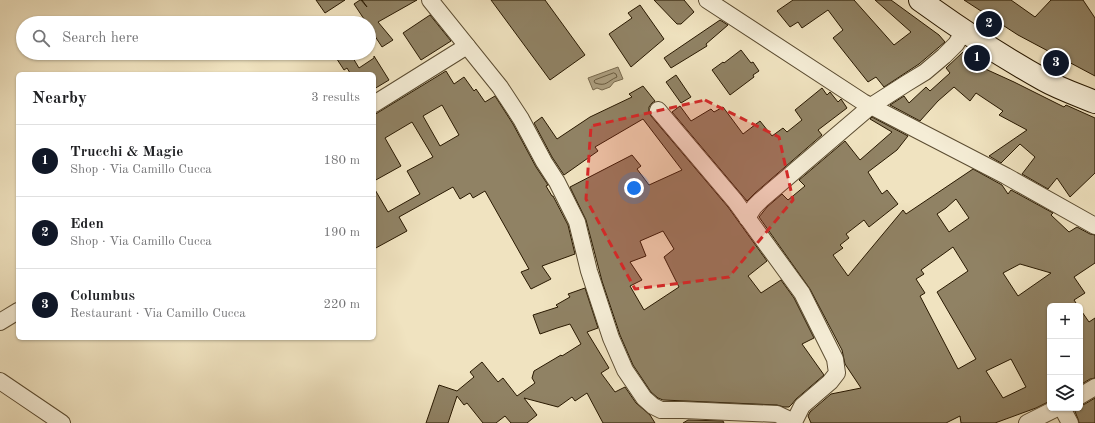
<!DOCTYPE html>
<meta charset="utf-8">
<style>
:root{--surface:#fff;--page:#f2f2f2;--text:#202124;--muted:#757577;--line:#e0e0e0;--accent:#111827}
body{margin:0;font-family:"Old Standard TT",serif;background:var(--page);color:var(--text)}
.controls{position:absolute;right:12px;bottom:12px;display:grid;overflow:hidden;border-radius:6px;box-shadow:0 1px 3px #0004}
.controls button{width:36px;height:36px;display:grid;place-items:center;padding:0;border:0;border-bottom:1px solid var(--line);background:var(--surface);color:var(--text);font:20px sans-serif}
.you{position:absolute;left:634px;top:188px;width:14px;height:14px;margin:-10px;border:3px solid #fff;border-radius:50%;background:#1a73e8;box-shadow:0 0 0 6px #1a73e833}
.badge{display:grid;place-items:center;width:26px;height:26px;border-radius:50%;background:var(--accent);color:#fff;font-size:13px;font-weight:700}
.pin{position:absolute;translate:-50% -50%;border:2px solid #fff;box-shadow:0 1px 4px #0006}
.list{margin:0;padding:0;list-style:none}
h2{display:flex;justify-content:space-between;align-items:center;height:52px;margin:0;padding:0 16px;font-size:17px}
h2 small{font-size:13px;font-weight:400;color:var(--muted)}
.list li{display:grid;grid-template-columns:26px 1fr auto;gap:12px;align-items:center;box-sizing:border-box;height:72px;padding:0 16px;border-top:1px solid var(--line)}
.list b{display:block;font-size:15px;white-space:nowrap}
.list p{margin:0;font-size:13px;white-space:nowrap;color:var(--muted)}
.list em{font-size:13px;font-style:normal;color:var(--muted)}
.icon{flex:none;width:22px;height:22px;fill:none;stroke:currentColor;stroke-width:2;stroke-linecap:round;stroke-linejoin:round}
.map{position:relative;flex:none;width:1095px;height:423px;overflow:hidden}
.search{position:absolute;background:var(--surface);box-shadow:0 1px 3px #0004;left:16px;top:16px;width:360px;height:44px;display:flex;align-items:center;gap:10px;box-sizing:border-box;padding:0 14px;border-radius:22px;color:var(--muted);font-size:15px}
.panel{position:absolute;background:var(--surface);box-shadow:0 1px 3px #0004;left:16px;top:72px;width:360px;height:268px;border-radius:6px}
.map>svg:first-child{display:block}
.water{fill:#ac9e7f;stroke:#78694d}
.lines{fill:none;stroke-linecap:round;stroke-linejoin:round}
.shore{stroke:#6a5c40;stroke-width:1}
.building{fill:#908264;stroke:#291901;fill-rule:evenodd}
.street-casing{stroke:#5b4c31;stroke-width:18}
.secondary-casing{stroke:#291901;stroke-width:24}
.street{stroke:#f5edd6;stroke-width:16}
.secondary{stroke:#f5edd6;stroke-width:22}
.marked{fill:#d62828;fill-opacity:0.2;stroke:#d62828;stroke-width:3;stroke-dasharray:8 5;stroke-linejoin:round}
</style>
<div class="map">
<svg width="1095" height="423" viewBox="0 0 1095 423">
<rect width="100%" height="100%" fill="#f0e3c0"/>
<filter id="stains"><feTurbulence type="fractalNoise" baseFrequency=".005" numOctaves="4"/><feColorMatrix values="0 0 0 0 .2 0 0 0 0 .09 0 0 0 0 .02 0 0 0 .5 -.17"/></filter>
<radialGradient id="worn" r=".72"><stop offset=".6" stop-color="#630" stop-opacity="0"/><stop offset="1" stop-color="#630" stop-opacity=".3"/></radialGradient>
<!-- water -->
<polygon class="water" points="618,67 623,79 614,82 610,87 602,90 597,88 593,90 588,78"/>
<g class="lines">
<!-- shore -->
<path class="shore" d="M614,73l2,1 1,3c-10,4 -10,10 -22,6l-1,-2 1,-1z"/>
</g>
<!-- building -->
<g class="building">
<polygon points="316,0 345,0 325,13"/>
<polygon points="360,0 361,0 367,7 362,0 417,0 378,22 393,40 382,47 369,27 369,23 360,23 364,19 354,4"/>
<polygon points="491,0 545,0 585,55 550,80"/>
<polygon points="654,0 684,0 694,12 681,24 677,24"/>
<polygon points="793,0 854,0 894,45 911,32 875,0 891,0 939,35 945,42 919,64 884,87 876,77 868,82 833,38 843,30 828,10 802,28 798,22 790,27 777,11"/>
<polygon points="964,0 1011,0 1035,17 1051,0 1083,0 1095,18 1095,76 1018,35"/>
<polygon points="640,5 664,39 631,67 609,34 632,18 628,13"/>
<polygon points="430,15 451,41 421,60 403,33"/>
<polygon points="720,20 728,25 706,44 707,46 671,68 664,58"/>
<polygon points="741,50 751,63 753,62 759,71 753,75 754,77 730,95 712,70 723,62 724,63"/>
<polygon points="963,52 981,61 981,67 1014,82 1064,107 1066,105 1095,118 1095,173 1070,197 1057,178 1048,189 1022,174 1035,157 1020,144 1001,163 989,156 1027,130 999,115 1003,111 976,93 970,101 954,87 938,101 920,121 890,105 904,96 909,103 926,87 930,91 950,73 946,68"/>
<polygon points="333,53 350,53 359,68 374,58 374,56 389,80 374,89 374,74 349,74 350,73 347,68 344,70"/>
<path d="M446,71l8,13 10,-7 10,14 2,-2 9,13 10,-6 18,28 23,43 12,18 -2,1 6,10h1l15,29 7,29 -33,12 9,13 -20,10 -10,-17 8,-3 -44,-78 -12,7 -3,-5 -10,6 -7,-12 -54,30 8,14 -33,18v-61l14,24 32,-18 -13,-23 26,-14 -21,-35 -27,16 16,28 -27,15v-66zM442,105l17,30 -19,11 -17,-30z"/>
<polygon points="676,75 691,97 681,103 666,82"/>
<path d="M643,86l12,15 -3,2 -3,4v5l2,4 77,91 39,54 -19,15 13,17 20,-13 13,18 20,40 -12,6 22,31 -28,24 -4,5 -3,3h-5l-7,-2 -114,-5 -5,-2 -7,-6 -18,-27 -13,-30 -18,-54 -16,-61 -16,-33 62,-32 9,11 -4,3 12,16 33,-15 -39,-51 -48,28 3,4 -34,24 -12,-18 -18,-34 8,-6 15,22 33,-22 42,-20 -3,-3zM663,231l11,18 -10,8 15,30 -35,23 -14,-24 12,-6 -12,-18 16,-6 -6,-15z"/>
<polygon points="822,88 827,95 830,92 838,102 841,99 847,108 818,130 822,135 755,193 747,201 672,112 680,106 691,121 711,109 714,112 723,107 743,134 760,121 772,136 783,128 787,132 802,120 795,110"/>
<path d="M872,117l36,19 -11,14 -29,22 14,22 5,-4 11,14 -29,23 -5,-7 -18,14 3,4 -9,7 3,3 -10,7 15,21 55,-66 3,4 67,-45 29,16 6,9 3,-4 42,23 -2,2 18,17 8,-5 13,7 5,1v28l-21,14 11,16 -11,7 4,6h-28v95l-14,7 -41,15h-34l-1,-7 -14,7h-135l-3,-7 2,-4 21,-18 30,-6 -16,-24 -3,-14 -32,-61 -51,-72 8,-10 15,-13 6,6 17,-14 -6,-6 46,-39 15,19 32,-28 -22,-13zM956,199l13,19 -20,14 -12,-18 9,-6zM953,247l15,24 -31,21 39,67 -18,10 -38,-73 5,-3 -9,-14 8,-5 -3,-4zM1020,264l31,9 -33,23 -15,-23zM1011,359l15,28 -23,11 -17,-27z"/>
<polygon points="585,288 598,328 587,332 609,368 601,373 615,392 625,387 636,403 650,415 655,423 603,423 587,393 575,401 572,397 558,407 524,398 537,415 527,423 511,423 505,416 496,423 483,423 467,403 464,405 457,396 448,423 426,423 439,385 457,391 474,377 470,372 482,362 498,382 503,378 517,396 535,383 532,378 534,371 561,355 562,356 581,344 570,324 557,328 540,334 533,315 558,307 556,305 570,297 568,294"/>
<polygon points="1080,309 1089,322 1095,318 1095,378 1090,379 1080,385"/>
<polygon points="1095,398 1095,423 1079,423 1078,419 1074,409 1076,408 1080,408 1080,405 1085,404"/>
<polygon points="688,420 723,421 724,423 683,423"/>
</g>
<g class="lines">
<!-- street casing -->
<g class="street-casing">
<g id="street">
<polyline points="430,0 500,87 521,119 544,162 557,182 577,222 589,271 611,338 625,370 644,398 653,406 661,410 683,410 777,414 794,422 794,423"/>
<polyline points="707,0 863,102 1006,176 1095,226"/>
<polyline points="374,104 467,46"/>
<polyline points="658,110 735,201 802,293 835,359 837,373 830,382 802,406 794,422"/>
<polyline points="747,218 754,207 761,200 871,106 907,83 925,72 944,56 956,44 964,31"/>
<polyline points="0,322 18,311"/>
<polyline points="0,381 62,423"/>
<polyline points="1080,396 1095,387"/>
<polyline points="1062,408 1070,423"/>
<polyline points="1027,423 1057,408"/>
</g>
</g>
<!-- secondary casing -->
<g class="secondary-casing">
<path id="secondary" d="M920,0c40,29 81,56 124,80 16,9 34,15 51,22"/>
</g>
<!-- street -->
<use href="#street" class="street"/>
<!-- secondary -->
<use href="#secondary" class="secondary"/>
</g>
<!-- marked area -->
<path class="marked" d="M705,100l74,37 14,63 -64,77 -94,12 -49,-90 5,-73z"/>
<rect width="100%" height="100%" filter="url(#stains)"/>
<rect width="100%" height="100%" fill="url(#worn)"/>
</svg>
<div class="controls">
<button>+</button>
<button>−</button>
<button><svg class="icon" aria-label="layers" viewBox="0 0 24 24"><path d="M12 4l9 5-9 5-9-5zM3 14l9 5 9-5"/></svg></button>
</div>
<div class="you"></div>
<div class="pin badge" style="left:977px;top:58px">1</div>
<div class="pin badge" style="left:989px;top:24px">2</div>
<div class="pin badge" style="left:1056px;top:63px">3</div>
<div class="search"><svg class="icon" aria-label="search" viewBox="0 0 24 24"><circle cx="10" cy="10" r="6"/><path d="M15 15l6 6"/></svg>Search here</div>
<section class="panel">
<h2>Nearby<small>3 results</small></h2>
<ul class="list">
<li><span class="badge">1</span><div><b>Trucchi &amp; Magie</b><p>Shop · Via Camillo Cucca</p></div><em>180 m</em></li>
<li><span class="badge">2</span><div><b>Eden</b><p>Shop · Via Camillo Cucca</p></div><em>190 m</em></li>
<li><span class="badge">3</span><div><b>Columbus</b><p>Restaurant · Via Camillo Cucca</p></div><em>220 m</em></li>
</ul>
</section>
</div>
